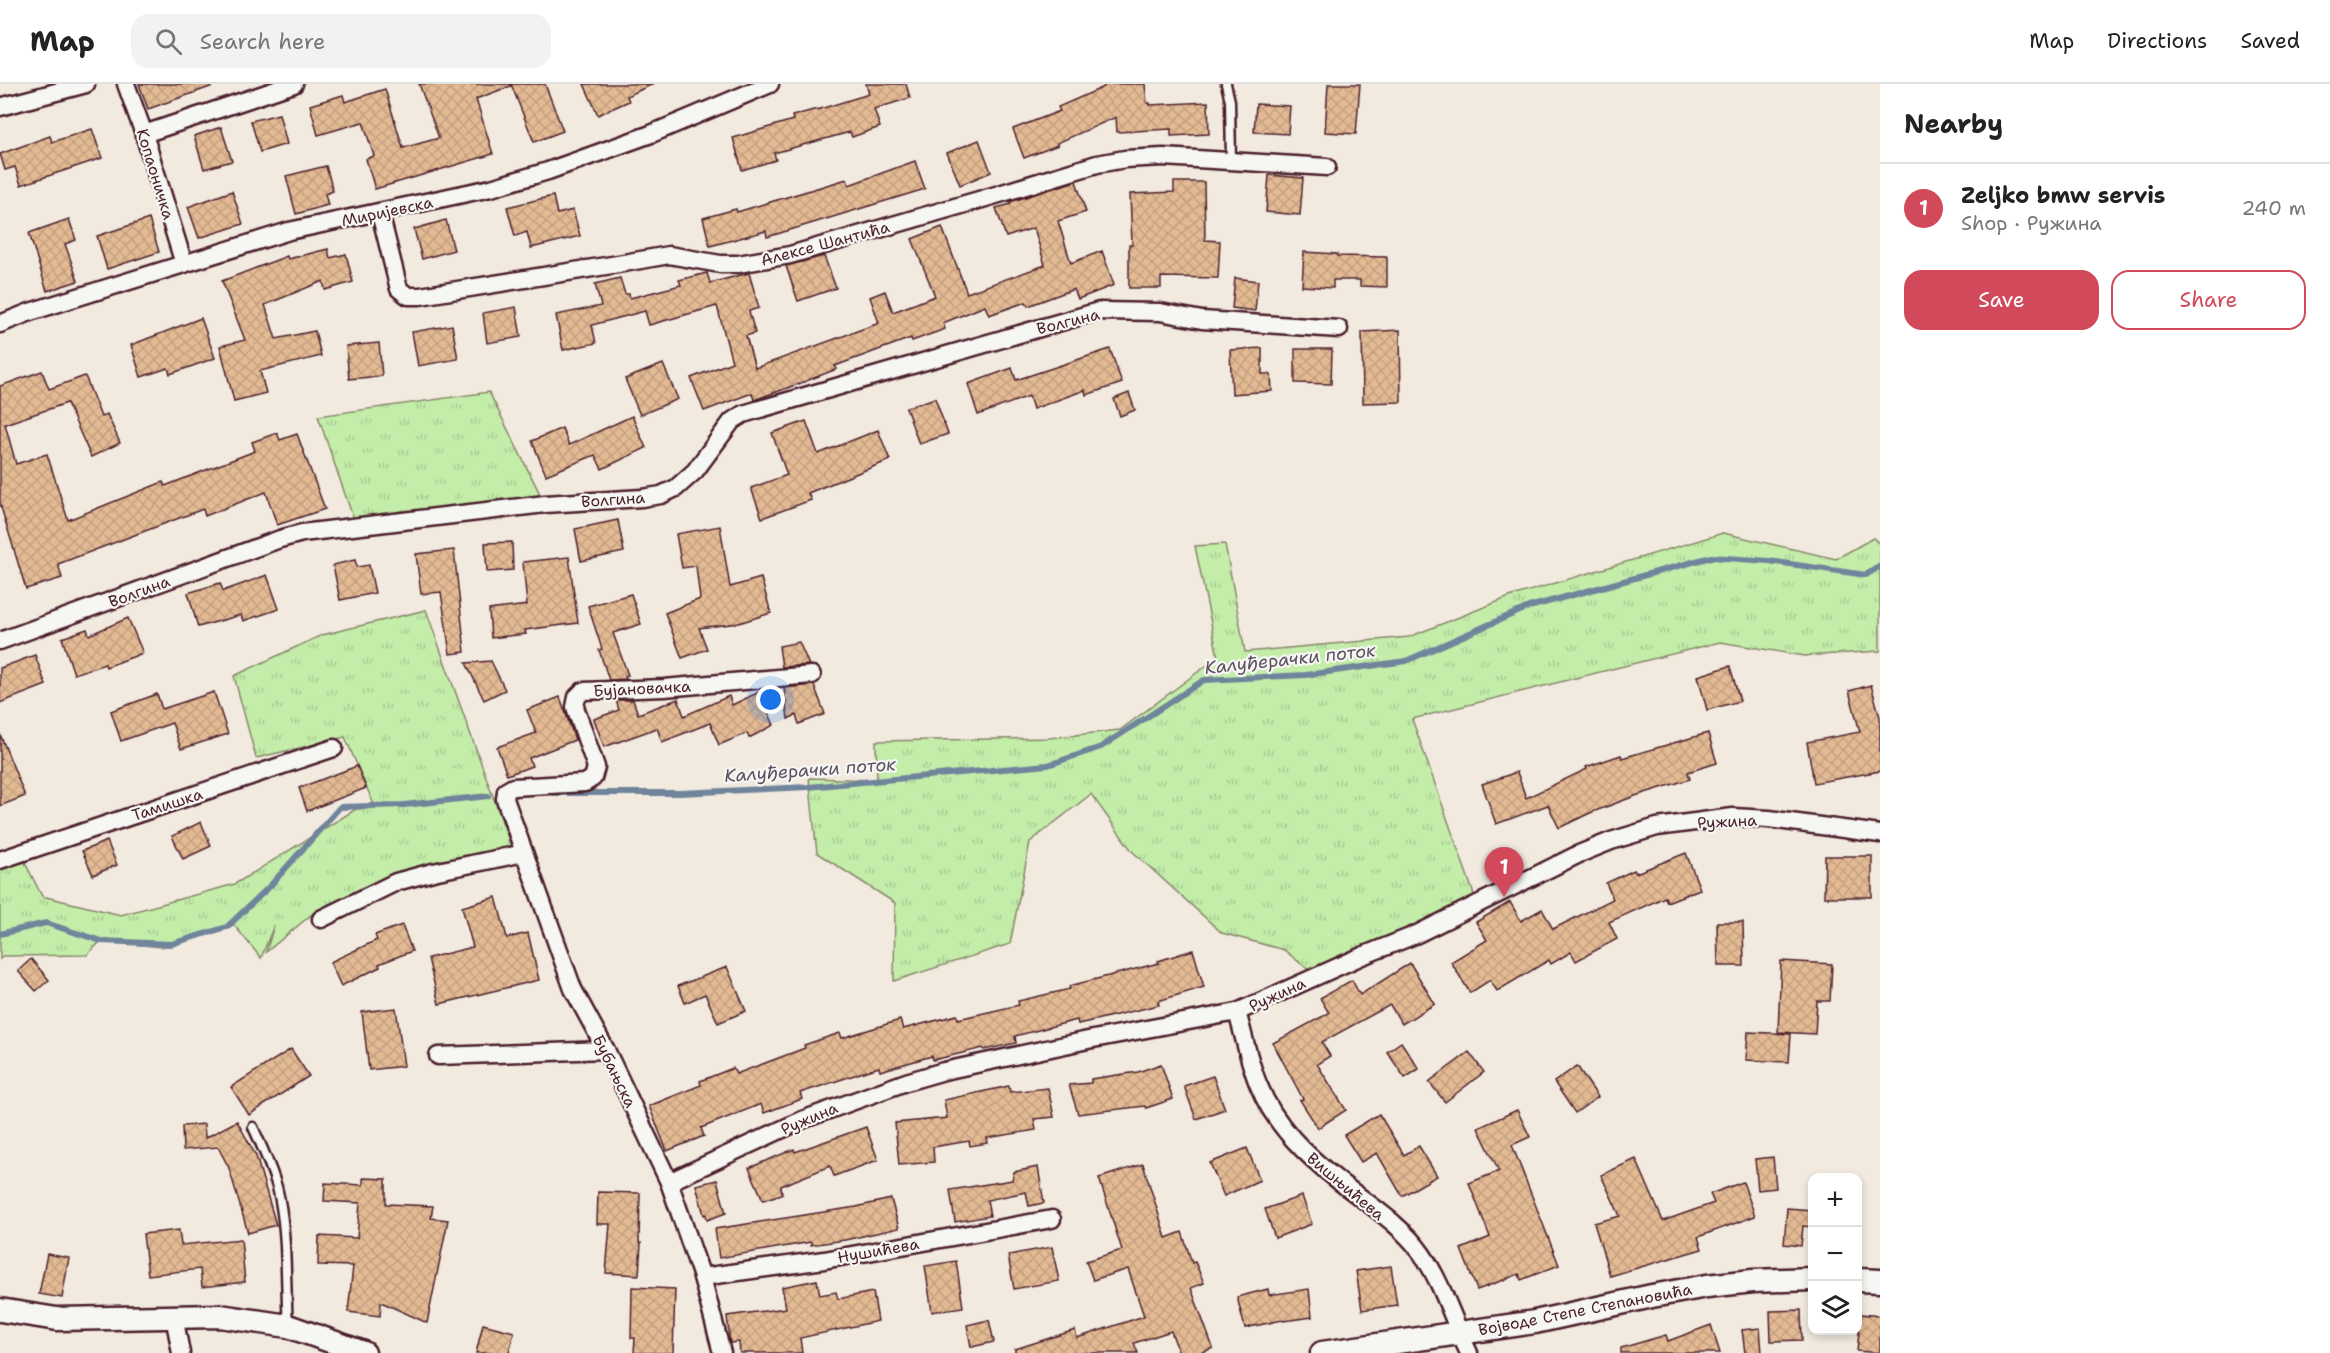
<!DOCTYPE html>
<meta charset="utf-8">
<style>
:root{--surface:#fff;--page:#f2f2f2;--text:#222;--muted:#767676;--line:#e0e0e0;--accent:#d1495b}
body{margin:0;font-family:"Shantell Sans",sans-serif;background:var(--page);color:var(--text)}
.controls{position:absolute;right:18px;bottom:18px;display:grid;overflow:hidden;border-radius:12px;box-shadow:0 3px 9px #0003}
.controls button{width:54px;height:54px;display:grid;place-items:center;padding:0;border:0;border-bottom:2px solid var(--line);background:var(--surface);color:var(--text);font:30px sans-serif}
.you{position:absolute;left:771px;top:616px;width:21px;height:21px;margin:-15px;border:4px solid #fff;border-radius:50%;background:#1a73e8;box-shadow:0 0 0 9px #1a73e833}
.badge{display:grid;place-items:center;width:39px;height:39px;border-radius:50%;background:var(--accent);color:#fff;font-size:20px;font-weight:700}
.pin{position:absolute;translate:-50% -50px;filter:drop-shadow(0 2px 3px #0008)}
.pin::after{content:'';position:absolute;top:32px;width:21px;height:18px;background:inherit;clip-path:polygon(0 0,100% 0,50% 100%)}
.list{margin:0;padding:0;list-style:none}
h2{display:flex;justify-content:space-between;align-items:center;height:78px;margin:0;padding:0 24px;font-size:26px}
h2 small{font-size:20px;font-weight:400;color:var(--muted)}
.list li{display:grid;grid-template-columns:39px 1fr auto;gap:18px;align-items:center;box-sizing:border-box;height:90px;padding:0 24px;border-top:2px solid var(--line)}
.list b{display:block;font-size:22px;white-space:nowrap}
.list p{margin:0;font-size:20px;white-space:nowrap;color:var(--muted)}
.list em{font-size:20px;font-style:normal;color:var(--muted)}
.actions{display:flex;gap:12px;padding:18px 24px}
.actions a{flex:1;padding:14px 0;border:2px solid var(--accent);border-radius:18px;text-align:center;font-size:21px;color:var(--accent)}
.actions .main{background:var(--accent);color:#fff}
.icon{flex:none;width:33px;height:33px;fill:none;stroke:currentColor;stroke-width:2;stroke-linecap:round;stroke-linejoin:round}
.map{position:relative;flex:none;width:1880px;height:1269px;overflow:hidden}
header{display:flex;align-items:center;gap:36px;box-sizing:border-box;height:84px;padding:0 30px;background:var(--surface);border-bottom:2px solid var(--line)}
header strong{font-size:28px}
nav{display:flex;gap:33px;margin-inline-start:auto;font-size:21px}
.search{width:420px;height:54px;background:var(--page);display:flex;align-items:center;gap:15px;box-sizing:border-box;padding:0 21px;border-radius:18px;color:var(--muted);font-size:22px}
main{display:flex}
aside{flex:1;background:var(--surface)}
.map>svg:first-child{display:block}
.grass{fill:url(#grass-tufts);stroke:#86866a;stroke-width:1.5}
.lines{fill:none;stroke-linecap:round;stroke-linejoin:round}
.stream{stroke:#6f849c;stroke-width:6}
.building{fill:url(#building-cross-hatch);stroke:#4a1f2b;stroke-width:1.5}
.lane-casing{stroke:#4a1f2b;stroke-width:13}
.street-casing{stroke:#4a1f2b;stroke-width:21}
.secondary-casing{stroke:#4a1f2b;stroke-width:27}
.lane{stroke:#f6f6f2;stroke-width:8}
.street{stroke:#f6f6f2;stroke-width:16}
.secondary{stroke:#f6f6f2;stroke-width:22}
.labels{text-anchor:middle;stroke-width:4.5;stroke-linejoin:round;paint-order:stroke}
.street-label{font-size:16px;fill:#4a1f2b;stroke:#f6f6f2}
.water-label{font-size:18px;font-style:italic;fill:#5c5163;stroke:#f6f6f2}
</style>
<header>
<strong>Map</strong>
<div class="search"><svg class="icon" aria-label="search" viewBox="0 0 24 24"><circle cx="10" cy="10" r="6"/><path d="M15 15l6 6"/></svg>Search here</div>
<nav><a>Map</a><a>Directions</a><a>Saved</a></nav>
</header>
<main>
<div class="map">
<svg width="1880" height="1269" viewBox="0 0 1880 1269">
<defs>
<pattern id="grass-tufts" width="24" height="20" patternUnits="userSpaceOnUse" patternTransform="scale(1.5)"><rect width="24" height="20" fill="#c3eda9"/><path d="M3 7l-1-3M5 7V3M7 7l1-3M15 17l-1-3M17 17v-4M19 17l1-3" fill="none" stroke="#a9cb92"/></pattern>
<pattern id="building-cross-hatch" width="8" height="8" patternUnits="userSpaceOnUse" patternTransform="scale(1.5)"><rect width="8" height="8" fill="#e3ba93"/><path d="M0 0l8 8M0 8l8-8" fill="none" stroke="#c49f7f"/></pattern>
</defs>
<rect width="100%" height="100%" fill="#f2eadf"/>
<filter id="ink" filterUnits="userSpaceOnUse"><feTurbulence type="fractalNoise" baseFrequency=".0167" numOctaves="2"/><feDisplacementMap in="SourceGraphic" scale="12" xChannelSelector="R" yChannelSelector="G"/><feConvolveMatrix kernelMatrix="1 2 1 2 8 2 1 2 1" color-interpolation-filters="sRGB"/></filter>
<g filter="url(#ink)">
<!-- grass -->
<g class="grass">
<polygon points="489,308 545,420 356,442 318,332"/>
<polygon points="1723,449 1836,475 1873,454 1880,460 1880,567 1805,572 1720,558 1412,635 1477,819 1316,892 1284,866 1222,849 1132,767 1091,710 1030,758 1010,860 894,897 895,819 817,769 809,694 877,696 876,657 1049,654 1120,646 1218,573 1195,462 1225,460 1245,568 1409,553 1512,512"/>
<polygon points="426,526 513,768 394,792 316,827 266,868 274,841 261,874 234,841 200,849 162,863 101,857 87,871 3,872 0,875 0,776 20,769 42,812 121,831 235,800 356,725 375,723 345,653 256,674 234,592 322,551"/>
</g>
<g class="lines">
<!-- stream -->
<g class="stream">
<polyline points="554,709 680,709 808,703 1048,681 1101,663 1204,596 1306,591 1406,577 1529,523 1711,473 1769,477 1866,491 1880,482"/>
<polyline points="0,850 46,839 101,857 171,860 227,843 270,802 340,723 404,721 488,712"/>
</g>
</g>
<!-- building -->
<g class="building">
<polygon points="139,0 212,0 213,2 148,25"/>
<polygon points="419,0 511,0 511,2 476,15 493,70 375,105 366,75 374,72 363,38 318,51 310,21 343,11 345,18 385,5 403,64 439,54"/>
<polygon points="511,0 545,0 563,47 534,58"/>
<polygon points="584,0 653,0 627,12 629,17 598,31"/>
<polygon points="866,0 906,0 910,14 874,25 880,43 852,53 850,48 774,69 776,76 742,86 733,54 793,36 792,32 817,25 817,26 869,10"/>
<polygon points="1104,0 1145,0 1147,19 1150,19 1150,21 1208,18 1209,50 1171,52 1171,45 1117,48 1116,33 1057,59 1058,61 1024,74 1013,45 1060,27 1058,23 1104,3"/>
<polygon points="1328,0 1360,0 1356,50 1325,48"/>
<polygon points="1256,20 1290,22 1288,50 1254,48"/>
<polygon points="279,30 287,60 260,68 251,37"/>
<polygon points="221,43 232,77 204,85 194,52"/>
<polygon points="92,45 102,74 21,101 15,83 5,86 0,70 50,52 52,58"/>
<polygon points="979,56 991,88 960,101 947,69"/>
<polygon points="915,77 925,105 767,153 766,147 710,162 703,134 736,125 737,128 847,95 849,101"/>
<polygon points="326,82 333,107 325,110 328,121 296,130 286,92"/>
<polygon points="1269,91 1303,94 1300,131 1266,128"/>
<polygon points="1076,97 1086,128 1058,137 1071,179 1102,167 1114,201 1078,215 1074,205 1028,222 1026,218 989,231 985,222 943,239 945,245 912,257 911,254 835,282 837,285 801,299 754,316 752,309 704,327 691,294 732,278 717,222 649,241 645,227 592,241 596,259 563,266 556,231 601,222 595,200 620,194 625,210 629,210 630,214 681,201 679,196 707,189 710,199 749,189 759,224 749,227 755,249 746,252 755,284 879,239 870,213 885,207 893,228 935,212 912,155 942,143 967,209 1045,181 1034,144 1006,153 996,124 1011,120 1010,118"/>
<polygon points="1174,98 1204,98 1205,156 1220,157 1218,194 1161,193 1161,204 1129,204 1129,161 1132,161 1130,110 1174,108"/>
<polygon points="232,107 243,140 199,154 188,123"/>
<polygon points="553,112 557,130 573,126 580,152 531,164 527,148 515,152 507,123"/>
<polygon points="69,135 76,156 65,160 78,197 47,207 29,149"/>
<polygon points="149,135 159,168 107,185 97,152"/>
<polygon points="446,136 454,166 422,175 414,145"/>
<polygon points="328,165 330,174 346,170 353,198 325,206 323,197 265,221 276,255 315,247 321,272 260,287 266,309 234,317 220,262 245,256 222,197 287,172 288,175"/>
<polygon points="1304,168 1337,170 1337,172 1387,173 1387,203 1360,202 1360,196 1333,196 1333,204 1302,202"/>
<polygon points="824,172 836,204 798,217 786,182"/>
<polygon points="1235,194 1258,197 1255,227 1232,224"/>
<polygon points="516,223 521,253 487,259 483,229"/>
<polygon points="201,234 215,274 170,290 168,284 141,293 131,261"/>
<polygon points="452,241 458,275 418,282 412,248"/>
<polygon points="1400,246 1401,318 1363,319 1362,248"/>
<polygon points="379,259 382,292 349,295 346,262"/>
<polygon points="1262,264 1262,290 1271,290 1272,307 1232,310 1230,266"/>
<polygon points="1110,265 1122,299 1086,311 1085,306 1033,325 1029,312 978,331 968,300 1012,284 1016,296"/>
<polygon points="1295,265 1332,265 1331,300 1295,299"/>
<polygon points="663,280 678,315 640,331 625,295"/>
<polygon points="42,287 49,305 85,292 101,333 107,330 120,359 91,373 67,319 5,340 16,380 47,370 68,436 163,398 165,402 255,367 252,358 277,349 280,356 297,350 325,425 277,441 266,408 205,432 203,425 58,480 62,494 26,505 0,420 0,302"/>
<polygon points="1129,309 1135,326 1120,332 1114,315"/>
<polygon points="935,314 948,350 919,360 906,324"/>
<polygon points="632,332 646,364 602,385 595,371 546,391 532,357 562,344 569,361"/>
<polygon points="806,337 818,370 878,346 890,376 808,409 811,416 762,434 751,404 787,391 772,349"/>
<polygon points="618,436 624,468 581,477 575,445"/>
<polygon points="720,442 730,503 761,494 771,529 739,539 699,544 707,565 682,574 665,529 700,515 696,482 682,484 676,450"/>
<polygon points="512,458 513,486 487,488 485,459"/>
<polygon points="454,466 465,568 450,570 441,508 421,510 416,470"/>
<polygon points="569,473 578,539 525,546 526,550 491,554 489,526 527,521 523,478"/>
<polygon points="355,476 357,483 369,481 375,509 340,516 333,481"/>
<polygon points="267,491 279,525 243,537 241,531 198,543 188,509 220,499 223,507"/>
<polygon points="631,510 641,540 613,549 628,591 625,592 626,595 609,596 599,566 602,565 588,522"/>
<polygon points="128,534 143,569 106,583 105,580 74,590 62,554 87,545 89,551"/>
<polygon points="799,558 809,581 782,583 779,562"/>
<polygon points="35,571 46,601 0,619 0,584"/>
<polygon points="491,577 505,606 484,616 466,579"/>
<polygon points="1730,582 1740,617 1707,626 1698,592"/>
<polygon points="814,601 825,630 799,640 796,631 788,635 784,604"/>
<polygon points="1871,601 1880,633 1880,687 1814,699 1807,658 1860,648 1849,607"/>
<polygon points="214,608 228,650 181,665 172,639 121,657 111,627 157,610 162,625"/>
<polygon points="759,608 774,641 749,654 747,649 719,661 710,639 662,658 657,644 604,663 594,635 619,626 616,616 633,616 638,630 678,615 684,632 729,612 732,621"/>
<polygon points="560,613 575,656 529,674 532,682 507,691 497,663 536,649 527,626"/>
<polygon points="1708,649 1717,679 1688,688 1690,695 1635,712 1590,729 1559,744 1548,721 1496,740 1482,700 1517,688 1526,714 1587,685 1586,683 1621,671 1622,674"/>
<polygon points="0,650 25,712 0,722"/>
<polygon points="357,682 366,704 307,727 299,704"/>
<polygon points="201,738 211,762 183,775 172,752"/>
<polygon points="107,757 117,781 93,791 82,767"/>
<polygon points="1686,769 1700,805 1667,818 1665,813 1609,838 1617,855 1576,877 1571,868 1551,880 1549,876 1497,907 1490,896 1470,909 1451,878 1487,856 1476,838 1510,818 1521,837 1542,825 1553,845 1613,815 1606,799 1634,786 1636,789"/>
<polygon points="1825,772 1872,772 1872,813 1824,813"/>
<polygon points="496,813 507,854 528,849 539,896 439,920 428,874 473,863 462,823"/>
<polygon points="1717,838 1743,838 1744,882 1718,882"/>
<polygon points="402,841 412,867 379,880 380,883 341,902 330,878 377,856 375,851"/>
<polygon points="1193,866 1204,903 1158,917 1159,921 1078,940 1077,936 1015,952 1016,959 984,966 983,964 933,976 932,972 880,987 879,983 800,1009 802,1015 764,1029 761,1020 701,1044 704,1052 667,1067 649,1022 701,1001 700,997 733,984 736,990 805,964 804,961 840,949 842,954 900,936 903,945 957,931 958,935 1019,921 1018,917 1070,905 1069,902 1159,879 1158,877"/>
<polygon points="31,875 49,896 36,907 18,887"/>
<polygon points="1781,877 1832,880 1830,917 1817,917 1815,950 1778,948"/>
<polygon points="1410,879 1435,920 1402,940 1390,921 1322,958 1330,972 1317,980 1346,1026 1318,1044 1300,1016 1303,1015 1273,959 1329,929 1320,914 1352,896 1360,911"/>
<polygon points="727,883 746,927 718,939 705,910 685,919 678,902"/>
<polygon points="396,924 404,982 369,986 362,928"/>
<polygon points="1748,948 1791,950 1789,978 1746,976"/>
<polygon points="1401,958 1419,985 1405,994 1387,968"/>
<polygon points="291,965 309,992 249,1031 231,1003"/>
<polygon points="1469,968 1484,988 1445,1018 1429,998"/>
<polygon points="1161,980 1173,1015 1146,1024 1145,1022 1078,1030 1069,1001 1091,999 1091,995 1138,988"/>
<polygon points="1577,982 1598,1013 1575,1029 1554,998"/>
<polygon points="1213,992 1225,1025 1196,1035 1184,1002"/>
<polygon points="1009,1002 1010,1008 1048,1004 1054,1033 1034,1035 1036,1046 987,1054 988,1059 970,1062 969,1057 933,1063 934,1078 899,1081 895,1039 947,1034 944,1016"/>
<polygon points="1517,1026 1530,1053 1512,1061 1559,1181 1521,1196 1519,1190 1477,1206 1461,1165 1490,1153 1469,1099 1499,1087 1478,1044"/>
<polygon points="1379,1030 1404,1071 1419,1062 1437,1092 1402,1112 1377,1069 1361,1078 1344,1051"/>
<polygon points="237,1037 256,1072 276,1141 248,1149 229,1084 218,1063 183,1066 182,1042 204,1040 205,1054"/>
<polygon points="866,1043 878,1076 834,1092 830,1082 781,1102 782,1110 763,1116 749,1084 794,1065 795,1068"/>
<polygon points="1247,1064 1260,1096 1224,1112 1210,1079"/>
<polygon points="1773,1073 1776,1104 1758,1106 1755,1075"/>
<polygon points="1636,1075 1663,1137 1714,1119 1710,1110 1743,1098 1755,1132 1698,1153 1702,1165 1610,1192 1594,1139 1620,1132 1601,1091"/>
<polygon points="1143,1080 1166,1154 1182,1148 1192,1179 1195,1178 1204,1199 1191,1204 1213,1264 1200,1269 1179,1269 1171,1247 1134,1259 1138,1269 1015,1269 1015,1265 1075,1246 1077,1254 1144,1232 1128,1185 1093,1196 1086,1177 1122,1166 1099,1094"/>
<polygon points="1038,1083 1044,1119 1029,1122 1026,1108 987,1116 990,1132 955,1138 950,1106 1012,1096 1014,1088"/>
<polygon points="363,1094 386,1095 386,1120 433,1122 431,1134 448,1136 427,1239 381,1218 380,1232 348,1228 353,1182 318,1181 319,1152 357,1154 360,1119 324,1117 325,1099 363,1101"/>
<polygon points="717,1096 726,1129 707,1136 706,1130 704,1131 696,1101"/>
<polygon points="598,1108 640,1109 639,1159 641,1159 639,1191 606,1189 610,1140 597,1140"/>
<polygon points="1302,1112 1312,1140 1275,1154 1265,1125"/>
<polygon points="891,1115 899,1144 845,1156 811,1161 811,1158 719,1174 715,1145 856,1123"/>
<polygon points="1787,1124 1812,1126 1812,1143 1803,1142 1801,1162 1784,1160"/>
<polygon points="179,1146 181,1161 241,1155 245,1198 202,1203 200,1185 148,1191 143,1150"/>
<polygon points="1052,1163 1059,1197 1014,1205 1008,1171"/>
<polygon points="47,1170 69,1174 62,1214 39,1210"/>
<polygon points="956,1177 963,1223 932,1228 925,1182"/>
<polygon points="1391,1182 1397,1221 1362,1226 1356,1187"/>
<polygon points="817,1196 820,1211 836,1208 838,1215 873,1208 878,1237 800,1254 802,1269 740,1269 739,1258 730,1259 727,1232 786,1224 782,1203"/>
<polygon points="632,1203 675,1205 673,1269 634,1269 635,1254 631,1254"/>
<polygon points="1268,1205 1269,1211 1309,1205 1312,1233 1283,1237 1282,1236 1245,1244 1237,1213"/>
<polygon points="1801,1226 1802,1256 1771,1257 1770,1227"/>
<polygon points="1861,1230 1880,1232 1880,1269 1857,1267"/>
<polygon points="989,1236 994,1258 971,1263 967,1241"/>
<polygon points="483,1240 514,1248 509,1269 476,1269"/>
<polygon points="1711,1241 1720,1269 1621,1269 1621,1264 1666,1251 1668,1257"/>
<polygon points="1760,1244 1762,1269 1745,1269 1742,1246"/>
</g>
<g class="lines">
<!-- lane casing -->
<g class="lane-casing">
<g id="lane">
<polyline points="1226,0 1230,17 1231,78"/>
<path d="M253,1043c9,20 18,39 24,60 11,43 8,94 11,138"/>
</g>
</g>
<!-- street casing -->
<g class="street-casing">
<g id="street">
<polyline points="126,0 144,50 184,180"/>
<polyline points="0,23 86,0"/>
<polyline points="144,50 294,0"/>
<polyline points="380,129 399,205 408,212 420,212 618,180 669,171 720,180 738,180 790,171 996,111 1097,80 1125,75 1163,73 1327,83"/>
<polyline points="0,240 30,228 289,147 491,104 548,87 651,50 770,0"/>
<polyline points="0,557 280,455 302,449 545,420 642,414 661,411 676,404 695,387 732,337 743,330 1099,227 1160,228 1202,236 1339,245"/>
<polyline points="0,776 334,664"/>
<polyline points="321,835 396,798 433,788 524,769"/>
<path d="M1237,928c7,24 12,51 22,74 16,40 48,70 81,96 28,22 62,43 82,72 21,30 31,67 47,99"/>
<polyline points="438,972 606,966"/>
<polyline points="669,1098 802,1036 906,998 944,987 1088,956 1237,928 1362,872 1415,851 1579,770 1611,757 1657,743 1733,733 1769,735 1880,750"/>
<polyline points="702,1193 824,1176 1052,1135"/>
<polyline points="174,1232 181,1269"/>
<polyline points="722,1269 702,1193 669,1098 606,966 573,905 505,715 506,707 513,703 585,699 593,694 596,683 575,623 577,613 583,607 664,604 812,591"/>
</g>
</g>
<!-- secondary casing -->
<g class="secondary-casing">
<g id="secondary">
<polyline points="1858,1196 1880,1197"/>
<polyline points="0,1226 57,1235 220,1232 288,1242 364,1269"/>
<polyline points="1322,1269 1535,1238 1652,1212 1707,1202 1753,1197 1812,1195"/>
</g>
</g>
<!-- lane -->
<use href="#lane" class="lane"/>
<!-- street -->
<use href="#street" class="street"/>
<!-- secondary -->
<use href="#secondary" class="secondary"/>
</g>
</g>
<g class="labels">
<!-- street labels -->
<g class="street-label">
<text transform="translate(156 90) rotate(73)" y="6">Копаоничка</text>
<text transform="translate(387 127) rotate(-12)" y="6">Миријевска</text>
<text transform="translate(825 159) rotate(-15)" y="6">Алексе Шантића</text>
<text transform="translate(1068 237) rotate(-14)" y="6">Волгина</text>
<text transform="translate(613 415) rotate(-4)" y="6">Волгина</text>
<text transform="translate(139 507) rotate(-20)" y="6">Волгина</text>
<text transform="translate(642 604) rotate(-3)" y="6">Бујановачка</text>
<text transform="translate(167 720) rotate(-18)" y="6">Тамишка</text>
<text transform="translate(1727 737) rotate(-3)" y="6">Ружина</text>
<text transform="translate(1277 910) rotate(-25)" y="6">Ружина</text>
<text transform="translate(615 987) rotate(64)" y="6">Бубањска</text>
<text transform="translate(809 1034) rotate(-23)" y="6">Ружина</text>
<text transform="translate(1346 1102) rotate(40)" y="6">Вишњићева</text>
<text transform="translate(878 1166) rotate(-10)" y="6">Нушићева</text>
<text transform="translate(1585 1225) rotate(-11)" y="6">Војводе Степе Степановића</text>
</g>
<!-- water labels -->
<g class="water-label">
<text transform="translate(1290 575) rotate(-6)" y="6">Калуђерачки поток</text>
<text transform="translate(810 686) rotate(-4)" y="6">Калуђерачки поток</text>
</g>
</g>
</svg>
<div class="controls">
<button>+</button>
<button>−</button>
<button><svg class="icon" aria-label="layers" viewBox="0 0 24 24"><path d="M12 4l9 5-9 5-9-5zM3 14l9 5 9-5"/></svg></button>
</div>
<div class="you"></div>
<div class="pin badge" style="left:1504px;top:813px">1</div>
</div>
<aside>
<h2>Nearby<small></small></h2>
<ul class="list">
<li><span class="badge">1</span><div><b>Zeljko bmw servis</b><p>Shop · Ружина</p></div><em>240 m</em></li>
</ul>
<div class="actions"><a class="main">Save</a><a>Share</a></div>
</aside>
</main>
